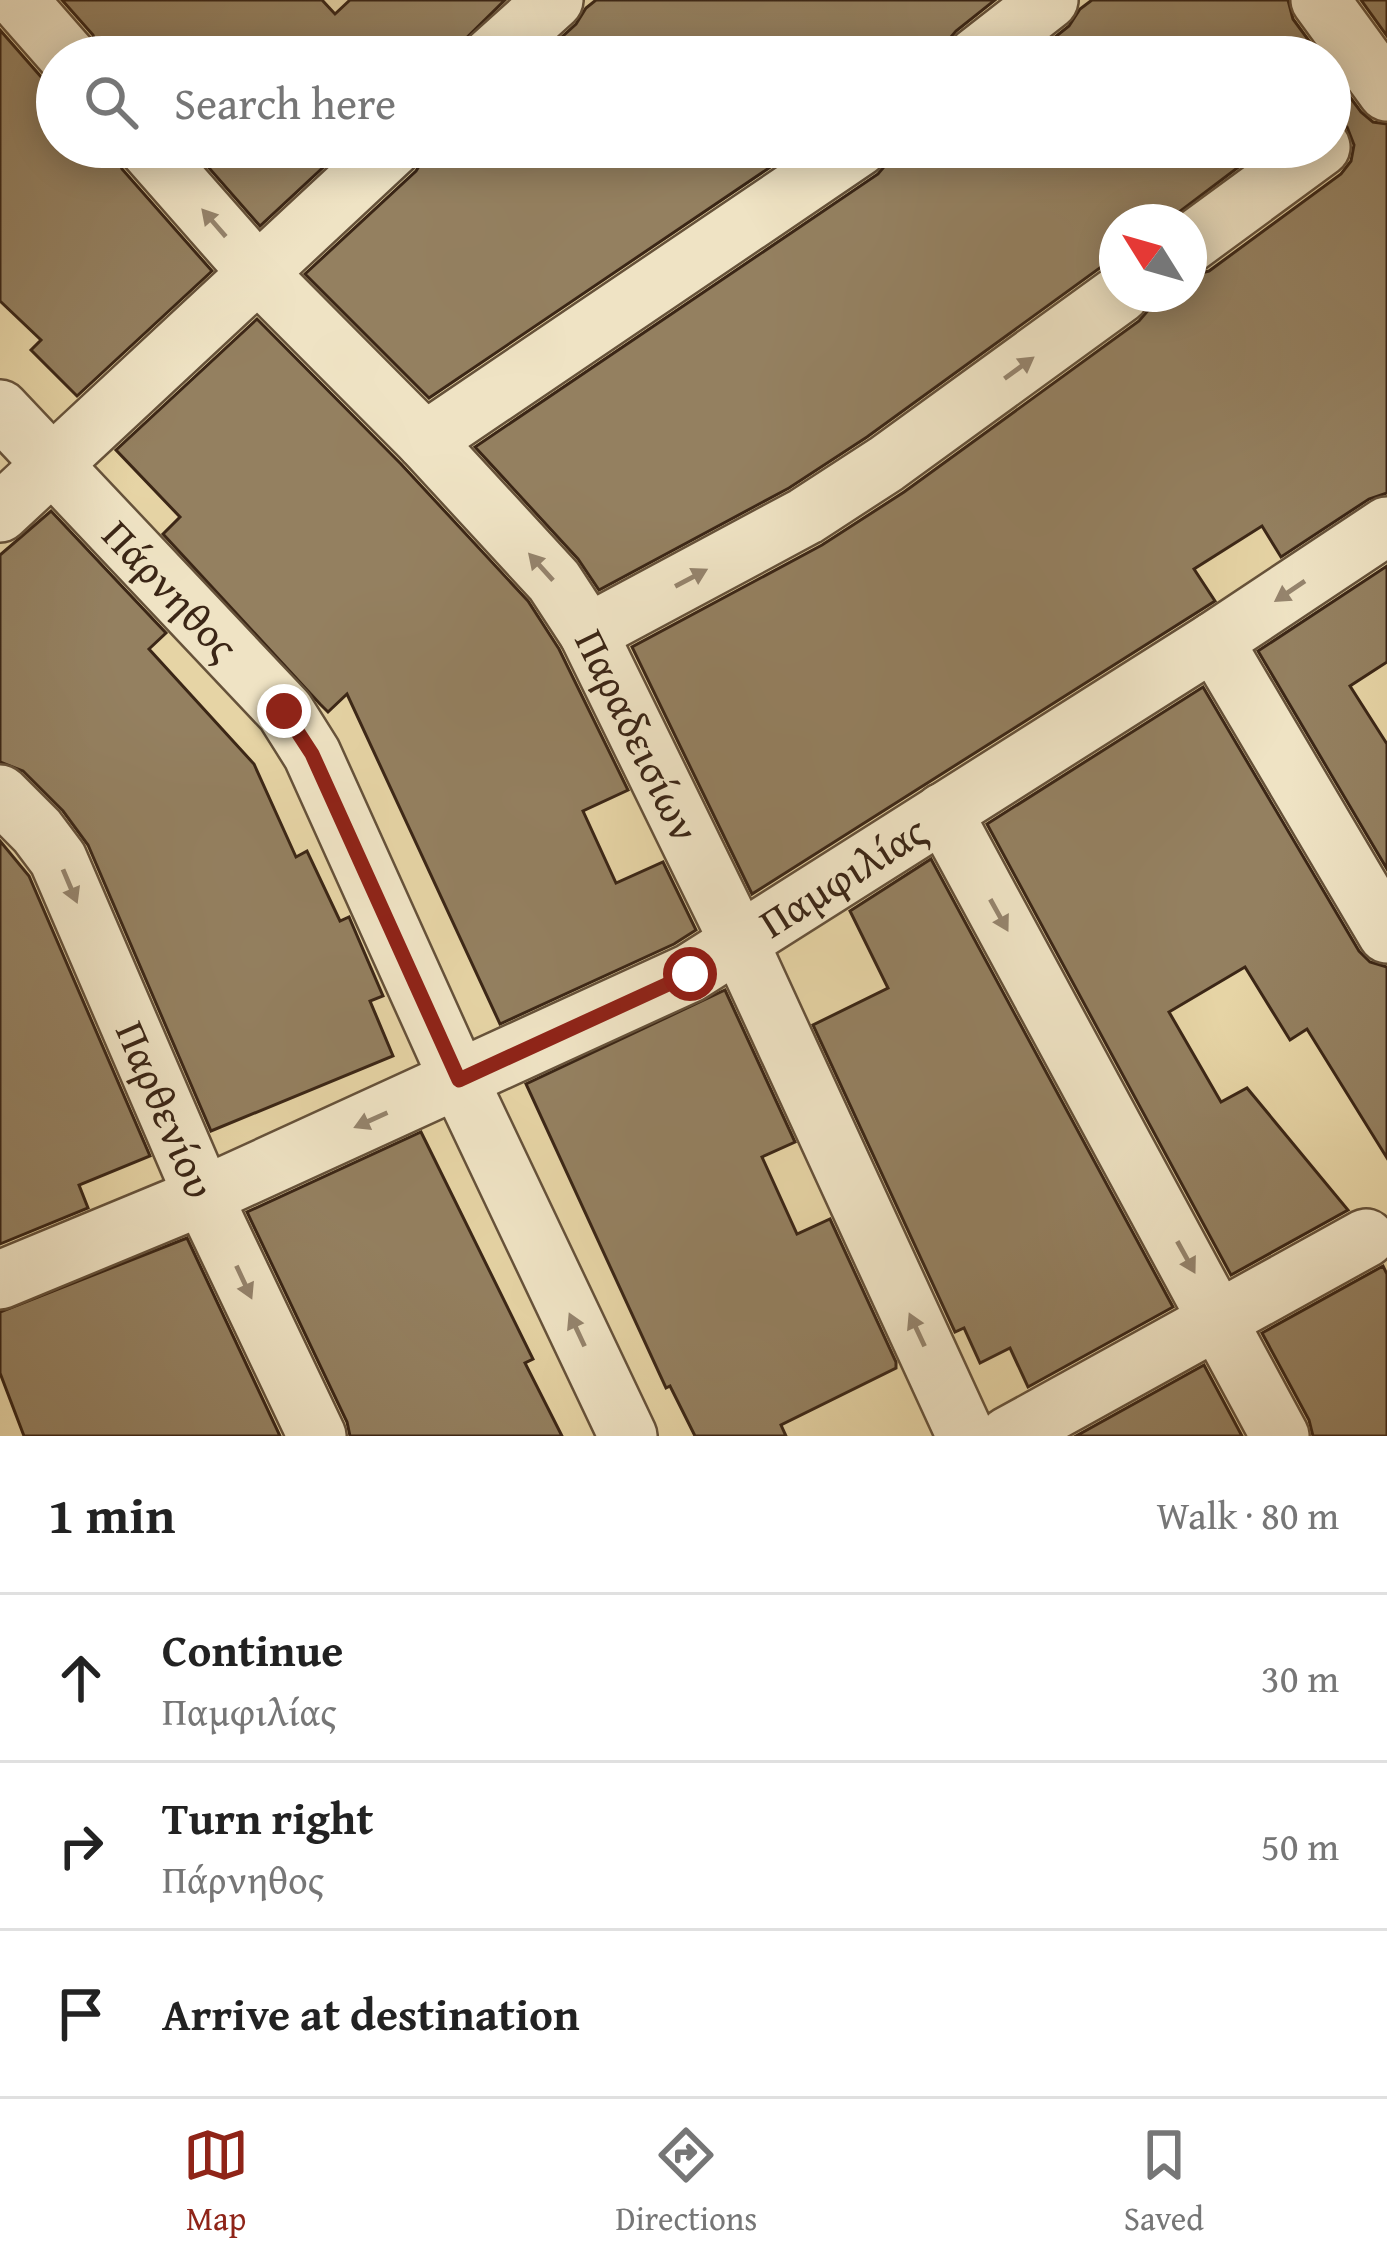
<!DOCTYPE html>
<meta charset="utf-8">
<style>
:root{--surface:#fff;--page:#f2f2f2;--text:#222;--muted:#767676;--line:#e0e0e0;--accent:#8f2418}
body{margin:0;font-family:"Gentium Book Plus",serif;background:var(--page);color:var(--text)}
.compass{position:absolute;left:1099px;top:204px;width:108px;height:108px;border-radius:50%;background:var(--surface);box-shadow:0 6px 30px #0003;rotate:307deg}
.stop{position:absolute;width:36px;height:36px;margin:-27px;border:9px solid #8f2418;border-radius:50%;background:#fff}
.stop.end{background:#8f2418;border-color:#fff;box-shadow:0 3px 12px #0008}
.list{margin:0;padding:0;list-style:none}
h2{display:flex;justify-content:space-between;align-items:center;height:156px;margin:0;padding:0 48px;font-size:51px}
h2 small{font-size:39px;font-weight:400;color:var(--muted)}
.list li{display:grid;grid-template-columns:78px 1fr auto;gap:36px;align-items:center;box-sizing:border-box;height:168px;padding:0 48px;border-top:3px solid var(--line)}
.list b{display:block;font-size:45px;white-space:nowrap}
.list p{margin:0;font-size:39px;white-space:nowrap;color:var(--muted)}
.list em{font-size:39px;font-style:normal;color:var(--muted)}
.icon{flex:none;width:66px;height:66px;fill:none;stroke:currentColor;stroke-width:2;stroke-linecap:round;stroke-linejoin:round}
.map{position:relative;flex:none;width:1387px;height:1436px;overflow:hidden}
.search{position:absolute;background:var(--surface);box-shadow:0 6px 30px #0003;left:36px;right:36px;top:36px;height:132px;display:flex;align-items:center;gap:30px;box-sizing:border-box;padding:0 42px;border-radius:66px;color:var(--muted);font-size:45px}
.sheet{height:660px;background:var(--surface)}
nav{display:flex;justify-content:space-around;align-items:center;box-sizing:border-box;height:168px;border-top:3px solid var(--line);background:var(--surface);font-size:33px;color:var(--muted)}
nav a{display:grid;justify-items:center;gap:6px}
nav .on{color:var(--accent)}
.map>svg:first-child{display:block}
.building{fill:#948060;stroke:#3b2616;stroke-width:3}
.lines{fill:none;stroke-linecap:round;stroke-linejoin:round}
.minor-casing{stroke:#66523a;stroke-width:62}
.minor{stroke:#efe3c4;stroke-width:57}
.oneway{fill:#95846d}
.route{stroke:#8f2418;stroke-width:15}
.labels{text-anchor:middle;stroke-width:9;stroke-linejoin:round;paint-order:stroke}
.street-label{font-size:42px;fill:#3b2616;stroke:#efe3c4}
</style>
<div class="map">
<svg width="1387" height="1436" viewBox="0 0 1387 1436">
<rect width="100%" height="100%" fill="#e6d4a5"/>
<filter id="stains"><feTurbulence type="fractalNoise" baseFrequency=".00167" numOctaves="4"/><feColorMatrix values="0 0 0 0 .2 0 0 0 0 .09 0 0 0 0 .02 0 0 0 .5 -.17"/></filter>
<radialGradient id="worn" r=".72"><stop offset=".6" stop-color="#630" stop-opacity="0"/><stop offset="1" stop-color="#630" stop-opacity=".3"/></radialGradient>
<!-- building -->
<g class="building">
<polygon points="62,0 322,0 335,14 350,0 505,0 447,57 100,57 93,35"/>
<polygon points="596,0 995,0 956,31 934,57 540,57 576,24 586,8"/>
<polygon points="1092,0 1288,0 1293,19 1321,57 1030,57 1069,26 1080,9"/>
<polygon points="1361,0 1387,0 1387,36"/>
<polygon points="0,30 43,79 57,88 50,98 57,105 57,147 99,147 110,158 115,153 122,169 212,271 77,396 31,350 41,340 0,301"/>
<polygon points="1330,70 1361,112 1373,122 1387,124 1387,493 1369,499 1281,557 1262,526 1194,569 1215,601 752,894 632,647 822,545 904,492 1139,321 1150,308 1152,294 1189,294 1189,276 1209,271 1341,174 1351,161 1354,145 1347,127 1330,116"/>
<polygon points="233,147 345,147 260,226 209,168"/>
<polygon points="425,147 800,147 429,398 305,274 416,171 424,158"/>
<polygon points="892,147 1265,147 1166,222 1117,222 1117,261 1101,267 867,437 789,488 599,590 578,559 475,447 878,174 888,162"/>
<polygon points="257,319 401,464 528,601 559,649 628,790 583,811 616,883 663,862 696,930 674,944 500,1024 347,694 328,712 320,704 163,534 180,517 116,450"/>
<polygon points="51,511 166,633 149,649 254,764 296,857 307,851 340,921 349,917 383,996 370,1001 393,1056 211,1131 88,845 63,811 23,771 0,762 0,555"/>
<polygon points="1387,566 1387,662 1350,686 1387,744 1387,869 1258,651"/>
<polygon points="1203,687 1359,951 1370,962 1387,967 1387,1158 1307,1029 1290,1040 1245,967 1169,1012 1221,1102 1247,1088 1348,1210 1231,1275 987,824"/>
<polygon points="0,841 29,876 150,1156 79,1185 88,1208 0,1244"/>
<polygon points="931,859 1173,1307 1028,1387 1010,1348 980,1363 964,1328 955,1332 813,1025 888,988 850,911"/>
<polygon points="725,990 795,1142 762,1157 797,1234 830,1219 896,1362 896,1368 781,1425 786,1436 695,1436 670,1386 666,1388 526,1084"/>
<polygon points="421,1132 533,1359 525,1363 562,1436 350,1436 347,1422 247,1212"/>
<polygon points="187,1238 280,1436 24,1436 0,1373 0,1312"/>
<polygon points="1383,1266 1387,1274 1387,1436 1313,1436 1309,1420 1262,1333"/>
<polygon points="1204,1365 1242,1436 1076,1436"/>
</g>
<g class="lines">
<!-- minor casing -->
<g class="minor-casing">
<g id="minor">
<polyline points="18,0 68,57"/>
<polyline points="1320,0 1387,92"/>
<polyline points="491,57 554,0"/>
<polyline points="976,57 1049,0"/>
<path id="s1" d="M147,147l109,124 169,170 129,140 34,52 151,309 227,494"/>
<polyline points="1189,244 1321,147"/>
<path id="s2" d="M0,409l285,302 27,43 147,326 169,356"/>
<polyline points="425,441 859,147"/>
<polyline points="0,513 393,147"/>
<polyline points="588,633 806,516 886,464 1120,294"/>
<polyline points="1214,641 1387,934"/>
<path id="s3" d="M0,794l37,37 21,28 145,337 114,240"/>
<polyline points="943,812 1280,1436"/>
<path id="s4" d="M0,1280l203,-84 487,-223 524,-332 173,-115"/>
<polyline points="1008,1436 1366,1238"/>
</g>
</g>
<!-- minor -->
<use href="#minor" class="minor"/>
</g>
<!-- one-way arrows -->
<defs><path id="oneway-solid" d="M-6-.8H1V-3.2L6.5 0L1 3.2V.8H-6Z" transform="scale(3)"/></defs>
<g class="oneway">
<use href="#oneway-solid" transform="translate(214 223) rotate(-131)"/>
<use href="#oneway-solid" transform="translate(1019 368) rotate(-36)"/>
<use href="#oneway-solid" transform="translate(541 567) rotate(-132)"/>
<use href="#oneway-solid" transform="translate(691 578) rotate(-28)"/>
<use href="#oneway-solid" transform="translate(1290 591) rotate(146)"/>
<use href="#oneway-solid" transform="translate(70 886) rotate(67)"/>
<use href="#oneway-solid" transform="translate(999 915) rotate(61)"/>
<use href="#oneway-solid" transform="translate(371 1120) rotate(156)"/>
<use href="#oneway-solid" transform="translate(1186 1257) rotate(61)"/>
<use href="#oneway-solid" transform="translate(244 1282) rotate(65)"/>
<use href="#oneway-solid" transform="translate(577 1330) rotate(-115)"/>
<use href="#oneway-solid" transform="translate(917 1330) rotate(-115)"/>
</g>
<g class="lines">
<!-- route -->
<polyline class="route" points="284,711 312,754 459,1080 690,974"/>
</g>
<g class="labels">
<!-- street labels -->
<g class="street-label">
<text dy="15" stroke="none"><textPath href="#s2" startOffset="249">Πάρνηθος</textPath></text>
<text dy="15" stroke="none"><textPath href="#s1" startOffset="771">Παραδεισίων</textPath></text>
<text dy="15" stroke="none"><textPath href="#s4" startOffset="936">Παμφιλίας</textPath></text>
<text dy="15" stroke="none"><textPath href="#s3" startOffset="360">Παρθενίου</textPath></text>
</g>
</g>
<rect width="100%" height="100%" filter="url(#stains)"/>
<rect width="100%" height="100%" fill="url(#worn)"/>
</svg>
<svg class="compass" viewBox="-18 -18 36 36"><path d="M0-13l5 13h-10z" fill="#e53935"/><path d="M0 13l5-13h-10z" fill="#767676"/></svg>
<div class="stop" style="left:690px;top:974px"></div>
<div class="stop end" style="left:284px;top:711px"></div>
<div class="search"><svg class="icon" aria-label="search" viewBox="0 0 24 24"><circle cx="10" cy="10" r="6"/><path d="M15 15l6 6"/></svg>Search here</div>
</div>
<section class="sheet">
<h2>1 min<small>Walk · 80 m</small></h2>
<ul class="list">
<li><svg class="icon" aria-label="ahead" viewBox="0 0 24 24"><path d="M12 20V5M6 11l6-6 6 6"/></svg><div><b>Continue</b><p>Παμφιλίας</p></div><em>30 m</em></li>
<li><svg class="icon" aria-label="right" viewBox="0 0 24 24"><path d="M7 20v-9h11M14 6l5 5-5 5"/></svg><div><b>Turn right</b><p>Πάρνηθος</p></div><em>50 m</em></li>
<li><svg class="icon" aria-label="arrive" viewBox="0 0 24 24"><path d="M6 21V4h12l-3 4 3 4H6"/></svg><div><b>Arrive at destination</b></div></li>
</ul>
</section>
<nav>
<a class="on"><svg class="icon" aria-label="map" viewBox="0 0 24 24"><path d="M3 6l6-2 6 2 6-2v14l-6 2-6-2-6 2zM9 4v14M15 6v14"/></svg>Map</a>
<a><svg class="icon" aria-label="directions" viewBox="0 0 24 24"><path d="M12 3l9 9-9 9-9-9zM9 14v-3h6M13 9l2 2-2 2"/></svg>Directions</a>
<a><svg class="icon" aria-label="saved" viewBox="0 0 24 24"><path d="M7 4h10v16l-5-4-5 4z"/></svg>Saved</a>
</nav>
